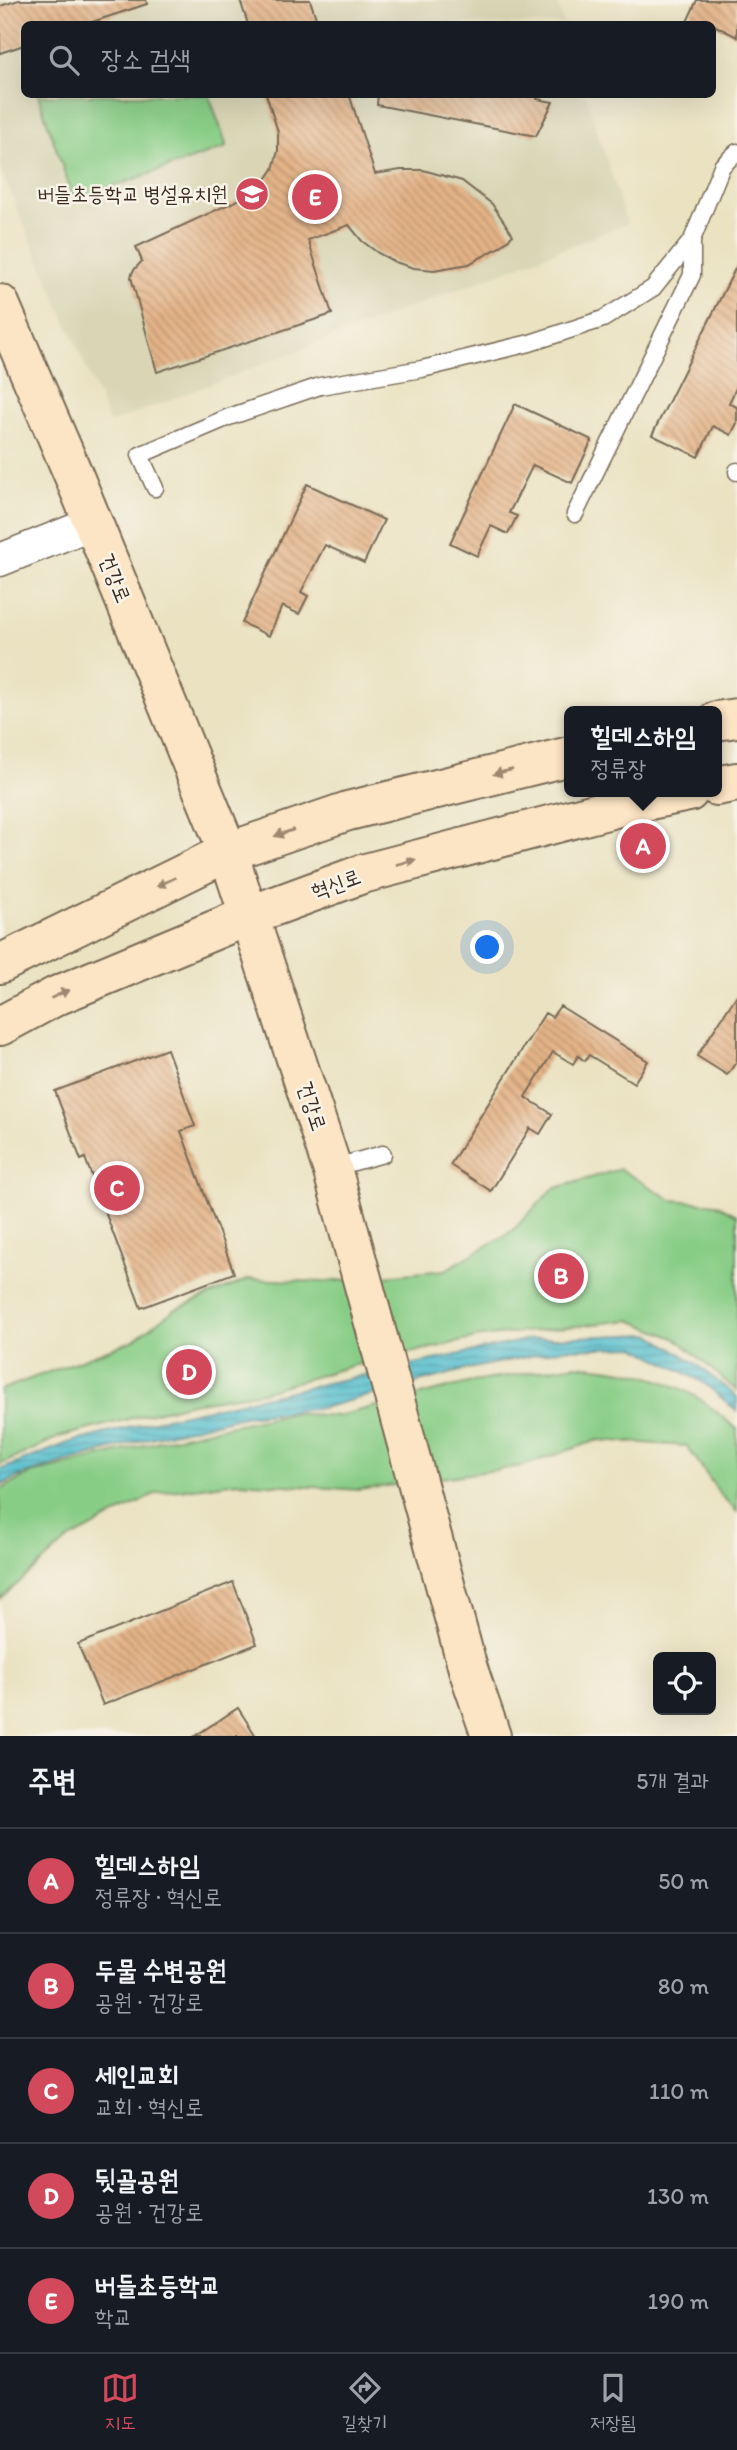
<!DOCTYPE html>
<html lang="ko">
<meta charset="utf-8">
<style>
:root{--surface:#171b24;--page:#242831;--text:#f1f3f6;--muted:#9ea1a6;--line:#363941;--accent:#d1495b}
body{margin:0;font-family:Itim,"Poor Story",sans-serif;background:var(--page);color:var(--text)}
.controls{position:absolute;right:21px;bottom:21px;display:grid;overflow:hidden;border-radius:10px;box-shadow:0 7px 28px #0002}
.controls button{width:63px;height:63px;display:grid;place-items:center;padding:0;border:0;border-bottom:2px solid var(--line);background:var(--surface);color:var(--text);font:35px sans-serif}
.you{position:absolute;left:488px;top:948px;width:24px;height:24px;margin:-18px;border:5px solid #fff;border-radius:50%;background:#1a73e8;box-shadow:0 0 0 10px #1a73e833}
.badge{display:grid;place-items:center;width:46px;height:46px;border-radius:50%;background:var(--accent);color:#fff;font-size:23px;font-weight:700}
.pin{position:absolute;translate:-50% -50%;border:4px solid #fff;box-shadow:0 2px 7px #0006}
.popup{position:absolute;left:564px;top:706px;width:158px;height:91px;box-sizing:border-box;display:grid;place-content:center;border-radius:10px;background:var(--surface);filter:drop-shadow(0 2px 5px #0005);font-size:23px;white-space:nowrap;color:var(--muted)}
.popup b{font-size:26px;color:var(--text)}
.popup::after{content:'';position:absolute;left:50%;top:100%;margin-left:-14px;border:14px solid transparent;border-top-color:var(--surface)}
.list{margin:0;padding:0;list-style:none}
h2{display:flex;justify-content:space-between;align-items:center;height:91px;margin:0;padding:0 28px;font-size:30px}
h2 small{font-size:23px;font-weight:400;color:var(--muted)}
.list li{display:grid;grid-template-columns:46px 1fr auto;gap:21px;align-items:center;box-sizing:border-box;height:105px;padding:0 28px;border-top:2px solid var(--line)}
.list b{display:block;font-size:26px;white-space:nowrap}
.list p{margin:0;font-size:23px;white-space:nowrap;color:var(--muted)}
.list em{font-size:23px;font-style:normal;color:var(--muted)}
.icon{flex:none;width:38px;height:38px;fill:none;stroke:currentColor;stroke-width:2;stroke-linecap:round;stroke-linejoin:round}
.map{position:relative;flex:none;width:737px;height:1736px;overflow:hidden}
.search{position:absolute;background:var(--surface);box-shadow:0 7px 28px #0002;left:21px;right:21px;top:21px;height:77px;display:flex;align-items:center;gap:18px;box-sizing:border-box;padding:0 24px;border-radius:10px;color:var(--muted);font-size:26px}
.sheet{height:616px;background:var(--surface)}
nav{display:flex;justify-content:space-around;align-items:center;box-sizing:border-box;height:98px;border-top:2px solid var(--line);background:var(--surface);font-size:19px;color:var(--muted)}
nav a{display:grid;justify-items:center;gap:4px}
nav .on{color:var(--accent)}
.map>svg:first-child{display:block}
.built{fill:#d9d5b5}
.green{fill:#88cd86;stroke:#627c52;stroke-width:2}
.water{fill:url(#water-rules);stroke:#487476;stroke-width:2}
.building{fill:url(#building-back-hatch)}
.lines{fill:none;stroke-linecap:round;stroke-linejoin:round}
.lane-casing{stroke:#786a57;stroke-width:19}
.street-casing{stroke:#786a57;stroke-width:35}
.secondary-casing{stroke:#786a57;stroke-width:42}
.lane{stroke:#fff;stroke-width:16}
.street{stroke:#fff;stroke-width:32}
.secondary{stroke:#fce5c4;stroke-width:38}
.oneway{fill:#9c8871}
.labels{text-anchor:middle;stroke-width:5;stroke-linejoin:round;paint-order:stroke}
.poi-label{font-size:21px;fill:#3b2a1e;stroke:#f7f3e8;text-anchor:end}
.street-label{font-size:21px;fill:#3b2a1e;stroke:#f7f3e8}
</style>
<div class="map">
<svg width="737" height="1736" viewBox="0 0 737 1736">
<defs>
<pattern id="water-rules" width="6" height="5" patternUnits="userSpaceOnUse" patternTransform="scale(1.75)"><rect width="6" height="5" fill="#54bfcf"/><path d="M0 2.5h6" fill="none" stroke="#479ba7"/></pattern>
<pattern id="building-back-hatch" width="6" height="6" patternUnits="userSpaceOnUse" patternTransform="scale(1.75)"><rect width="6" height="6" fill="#e4b387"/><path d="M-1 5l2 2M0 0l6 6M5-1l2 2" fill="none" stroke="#ba926e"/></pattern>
</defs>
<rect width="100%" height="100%" fill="#f7f3e8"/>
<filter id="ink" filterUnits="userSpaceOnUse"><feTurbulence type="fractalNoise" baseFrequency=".0143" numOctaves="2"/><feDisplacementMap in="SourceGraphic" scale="14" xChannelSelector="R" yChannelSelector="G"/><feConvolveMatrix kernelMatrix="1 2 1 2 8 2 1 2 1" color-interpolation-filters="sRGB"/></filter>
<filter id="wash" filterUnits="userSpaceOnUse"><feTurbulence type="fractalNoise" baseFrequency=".00686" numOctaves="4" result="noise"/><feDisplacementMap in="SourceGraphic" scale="28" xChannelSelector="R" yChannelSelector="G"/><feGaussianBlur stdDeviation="1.57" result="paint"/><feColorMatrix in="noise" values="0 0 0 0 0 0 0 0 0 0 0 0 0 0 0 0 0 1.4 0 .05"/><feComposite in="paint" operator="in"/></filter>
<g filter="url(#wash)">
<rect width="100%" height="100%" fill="#eae2c1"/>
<!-- built -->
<polygon class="built" points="0,0 556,0 564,24 24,24 24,94 586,95 627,224 110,423 0,169"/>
<!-- green -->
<g class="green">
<polygon points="38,95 209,95 227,147 74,200"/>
<polygon points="620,1169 672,1200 716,1204 737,1215 737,1391 677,1339 630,1320 481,1337 351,1366 262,1392 191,1403 59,1437 0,1465 0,1390 132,1341 174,1310 249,1279 324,1282 445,1270 512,1231 553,1189"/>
<path d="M575,1365c41,3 84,10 120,31 15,9 28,22 42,33v83l-17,-18 -33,-48 -89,-6 -75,26 -163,24 -122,-8 -81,11 -89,47 -68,59v-109l30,-16 138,-35 122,-26 48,3 134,-34z"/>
</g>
<!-- water -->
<polygon class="water" points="650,1334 698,1365 737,1397 737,1411 703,1382 635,1347 564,1349 468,1369 322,1408 244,1416 146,1439 24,1474 0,1486 0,1470 68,1443 162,1419 530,1339"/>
<g id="blocks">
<!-- building -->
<g class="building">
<polygon points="19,0 146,0 147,4 86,24 24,24 24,45 0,53 0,6"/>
<polygon points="240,0 310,0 318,24 248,24"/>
<polygon points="697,0 737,0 737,37 712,24 686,24"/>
<polygon points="266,94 349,94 375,174 401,170 423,170 462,181 492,204 513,235 500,247 469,264 434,270 414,268 395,262 378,253 362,241 349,225 308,240 332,314 157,372 131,277 133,271 142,261 136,247 249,195 262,185 273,169 278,151 278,132"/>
<polygon points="378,94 538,94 537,99 553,102 536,136 377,105"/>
<polygon points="737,265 737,386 729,403 737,407 737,423 731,435 713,426 698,457 652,435"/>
<polygon points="515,404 592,440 572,483 533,465 509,513 517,516 508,534 491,526 477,556 450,543"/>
<polygon points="307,484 384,520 364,563 325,545 301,592 308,596 299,614 282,606 269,636 242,623"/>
<polygon points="737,995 737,1061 727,1075 697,1056"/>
<polygon points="560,1006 648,1061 634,1083 589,1055 585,1061 578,1056 573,1064 553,1052 525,1097 552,1114 540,1134 530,1128 491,1191 450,1165 545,1013 552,1017"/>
<polygon points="167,1049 195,1126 181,1131 234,1273 141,1308 85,1158 81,1160 55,1091"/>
<polygon points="233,1582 257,1644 103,1705 78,1644"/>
<polygon points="238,1708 256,1736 195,1736"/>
</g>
</g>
</g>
<g filter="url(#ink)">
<use href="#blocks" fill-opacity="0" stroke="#786a57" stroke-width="2"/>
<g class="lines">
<!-- lane casing -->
<g class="lane-casing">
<g id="lane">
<polyline points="737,472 737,471"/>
<polyline points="155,488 140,455 229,417 320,386 422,369 530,343 603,319 653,288 692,240 722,166 737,152"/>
<polyline points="575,514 692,275 692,240"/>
<polyline points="332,1168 383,1154"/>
</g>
</g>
<!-- street casing -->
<g class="street-casing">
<polyline id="street" points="0,560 93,523"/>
</g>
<!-- secondary casing -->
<g class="secondary-casing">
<g id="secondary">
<polyline points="0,304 73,474 228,852 332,1168 468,1669 491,1736"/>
<polyline points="716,721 737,718"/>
<polyline points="716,786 737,782"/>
<polyline points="0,964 228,852 348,811 570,756"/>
<polyline points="0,1026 56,996 248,916 362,874 626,805 689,792"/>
</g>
</g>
<!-- lane -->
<use href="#lane" class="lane"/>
<!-- street -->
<use href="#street" class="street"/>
<!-- secondary -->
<use href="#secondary" class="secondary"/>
</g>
<!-- one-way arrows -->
<defs><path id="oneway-solid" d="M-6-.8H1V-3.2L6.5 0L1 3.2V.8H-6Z" transform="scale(1.75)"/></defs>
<g class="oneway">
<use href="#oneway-solid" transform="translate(503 772) rotate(166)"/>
<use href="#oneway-solid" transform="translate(284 833) rotate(161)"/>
<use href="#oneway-solid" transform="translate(406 862) rotate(-15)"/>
<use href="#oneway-solid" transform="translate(166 882) rotate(154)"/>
<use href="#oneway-solid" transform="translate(60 994) rotate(-25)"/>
</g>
</g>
<!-- icons -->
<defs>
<g id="school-disc" transform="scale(1.75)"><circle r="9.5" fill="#d1495b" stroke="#f7f3e8"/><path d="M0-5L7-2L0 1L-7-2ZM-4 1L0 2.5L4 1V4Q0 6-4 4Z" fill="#fff"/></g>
</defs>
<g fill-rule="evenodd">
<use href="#school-disc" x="252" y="194"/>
</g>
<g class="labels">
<!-- poi labels -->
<g class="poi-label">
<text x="228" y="201">버들초등학교 병설유치원</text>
</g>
<!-- street labels -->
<g class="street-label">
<text transform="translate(115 578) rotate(68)" y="7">건강로</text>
<text transform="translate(336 884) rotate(-20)" y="7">혁신로</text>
<text transform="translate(312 1106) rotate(72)" y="7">건강로</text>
</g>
</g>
</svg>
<div class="controls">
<button><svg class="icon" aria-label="locate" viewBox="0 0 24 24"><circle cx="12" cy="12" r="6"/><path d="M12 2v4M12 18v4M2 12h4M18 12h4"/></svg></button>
</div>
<div class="you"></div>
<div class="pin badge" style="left:643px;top:846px">A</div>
<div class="popup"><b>힐데스하임</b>정류장</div>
<div class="pin badge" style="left:561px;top:1276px">B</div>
<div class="pin badge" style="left:117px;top:1188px">C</div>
<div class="pin badge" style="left:189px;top:1372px">D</div>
<div class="pin badge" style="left:315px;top:197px">E</div>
<div class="search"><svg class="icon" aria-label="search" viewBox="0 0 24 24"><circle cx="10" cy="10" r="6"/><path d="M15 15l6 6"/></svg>장소 검색</div>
</div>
<section class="sheet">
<h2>주변<small>5개 결과</small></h2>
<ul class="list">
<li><span class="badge">A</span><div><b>힐데스하임</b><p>정류장 · 혁신로</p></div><em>50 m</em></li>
<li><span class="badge">B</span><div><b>두물 수변공원</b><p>공원 · 건강로</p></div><em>80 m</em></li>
<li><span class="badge">C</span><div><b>세인교회</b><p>교회 · 혁신로</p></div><em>110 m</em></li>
<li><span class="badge">D</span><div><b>뒷골공원</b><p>공원 · 건강로</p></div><em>130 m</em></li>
<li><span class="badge">E</span><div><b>버들초등학교</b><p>학교</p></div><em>190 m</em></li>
</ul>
</section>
<nav>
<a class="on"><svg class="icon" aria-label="map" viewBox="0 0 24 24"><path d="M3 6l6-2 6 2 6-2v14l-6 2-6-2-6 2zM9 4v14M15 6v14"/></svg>지도</a>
<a><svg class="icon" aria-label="directions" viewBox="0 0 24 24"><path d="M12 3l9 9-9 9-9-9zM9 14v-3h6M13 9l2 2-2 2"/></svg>길찾기</a>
<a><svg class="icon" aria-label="saved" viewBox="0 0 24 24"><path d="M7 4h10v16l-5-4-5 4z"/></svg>저장됨</a>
</nav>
